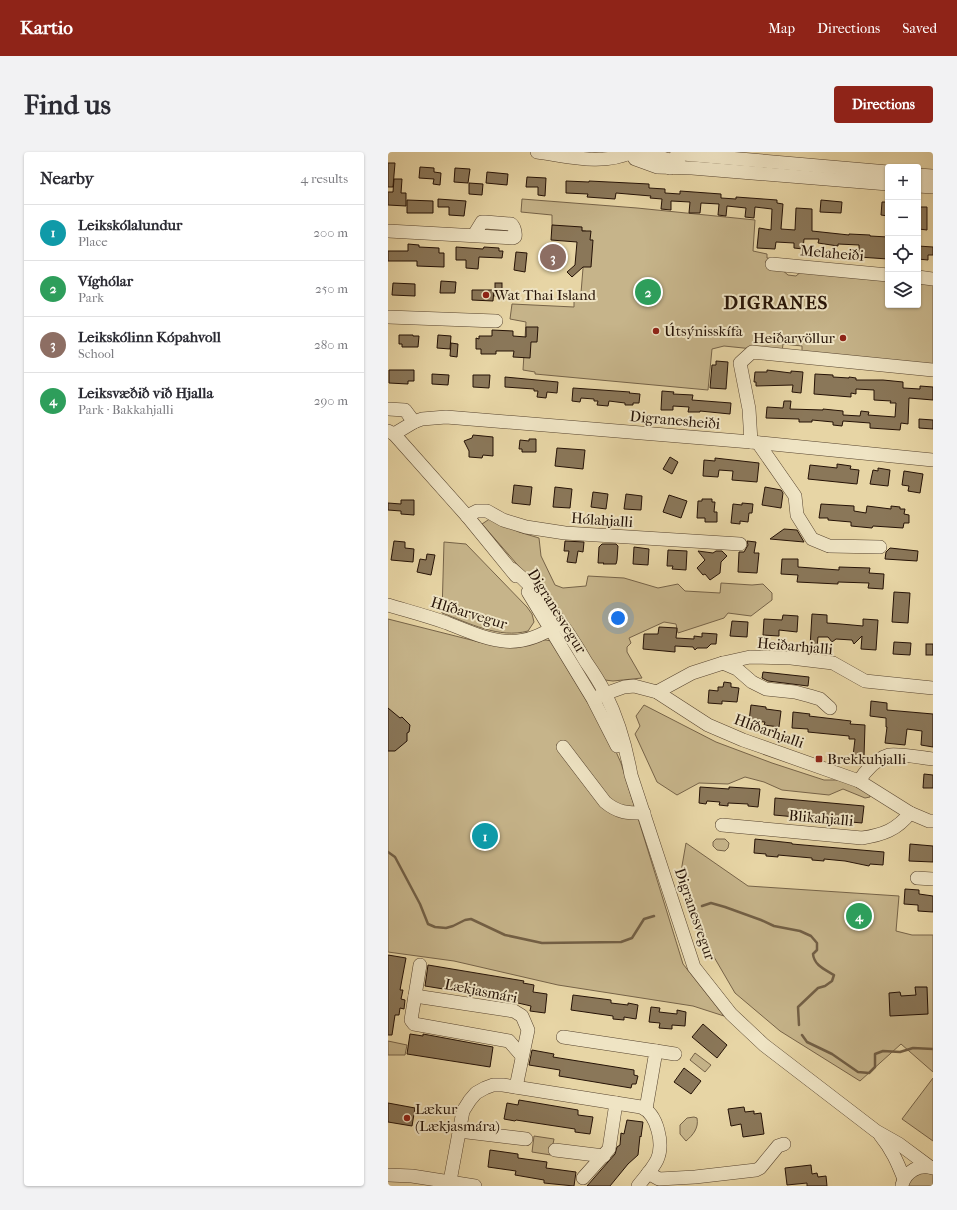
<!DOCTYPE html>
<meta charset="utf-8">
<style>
:root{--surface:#fff;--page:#f2f2f3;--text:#2b2b33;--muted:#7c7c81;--line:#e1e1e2;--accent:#8f2418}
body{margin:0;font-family:"IM FELL French Canon",serif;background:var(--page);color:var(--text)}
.controls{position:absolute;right:12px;top:12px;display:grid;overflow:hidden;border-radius:4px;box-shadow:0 1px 3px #0004}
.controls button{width:36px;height:36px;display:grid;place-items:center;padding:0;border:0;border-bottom:1px solid var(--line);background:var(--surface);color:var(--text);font:20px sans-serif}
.you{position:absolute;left:230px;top:466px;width:14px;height:14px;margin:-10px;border:3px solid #fff;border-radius:50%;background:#1a73e8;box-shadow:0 0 0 6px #1a73e833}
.badge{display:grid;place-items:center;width:26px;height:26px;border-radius:50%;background:var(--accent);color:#fff;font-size:13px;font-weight:700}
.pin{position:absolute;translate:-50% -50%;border:2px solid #fff;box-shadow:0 1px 4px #0006}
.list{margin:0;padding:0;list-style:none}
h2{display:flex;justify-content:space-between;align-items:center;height:52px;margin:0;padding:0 16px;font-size:17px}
h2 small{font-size:13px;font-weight:400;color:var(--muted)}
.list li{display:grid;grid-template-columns:26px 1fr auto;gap:12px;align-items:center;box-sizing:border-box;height:56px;padding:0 16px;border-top:1px solid var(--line)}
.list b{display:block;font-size:15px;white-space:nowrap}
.list p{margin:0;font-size:13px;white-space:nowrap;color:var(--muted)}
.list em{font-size:13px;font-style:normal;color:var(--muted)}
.icon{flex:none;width:22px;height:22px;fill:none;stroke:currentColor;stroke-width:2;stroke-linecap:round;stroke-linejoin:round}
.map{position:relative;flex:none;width:545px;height:1034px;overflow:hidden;border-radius:4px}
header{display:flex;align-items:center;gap:24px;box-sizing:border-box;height:56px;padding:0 20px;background:var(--accent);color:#fff}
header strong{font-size:19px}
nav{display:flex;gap:22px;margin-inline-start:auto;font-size:14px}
.intro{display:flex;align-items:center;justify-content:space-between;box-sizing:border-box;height:96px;padding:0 24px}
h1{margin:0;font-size:28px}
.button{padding:10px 18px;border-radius:4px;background:var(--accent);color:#fff;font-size:14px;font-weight:700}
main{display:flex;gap:24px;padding:0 24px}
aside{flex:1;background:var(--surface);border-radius:4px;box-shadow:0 1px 3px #0004}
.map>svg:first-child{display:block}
.green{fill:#c6b48a;stroke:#766348}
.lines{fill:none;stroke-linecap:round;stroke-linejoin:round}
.stream{stroke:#725f45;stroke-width:2.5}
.building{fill:#8a7759;stroke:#251206}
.minor-casing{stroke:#56432e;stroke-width:14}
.minor{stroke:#efe4c4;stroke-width:13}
.poi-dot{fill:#8f2418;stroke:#efe4c4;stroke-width:1.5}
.labels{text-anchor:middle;stroke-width:4;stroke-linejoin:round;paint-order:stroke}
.street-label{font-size:15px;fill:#251206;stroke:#efe4c4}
.poi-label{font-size:15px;fill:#251206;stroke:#efe4c4;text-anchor:start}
.district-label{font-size:19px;font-weight:bold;letter-spacing:1px;fill:#251206;stroke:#efe4c4}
</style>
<header>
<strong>Kartio</strong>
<nav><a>Map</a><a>Directions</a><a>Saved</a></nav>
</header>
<div class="intro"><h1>Find us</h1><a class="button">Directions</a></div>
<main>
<aside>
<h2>Nearby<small>4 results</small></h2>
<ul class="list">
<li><span class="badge" style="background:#0f9aa8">1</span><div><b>Leikskólalundur</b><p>Place</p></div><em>200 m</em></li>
<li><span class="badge" style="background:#2e9e5b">2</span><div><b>Víghólar</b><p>Park</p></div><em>250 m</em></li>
<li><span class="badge" style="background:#8d6e63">3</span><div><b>Leikskólinn Kópahvoll</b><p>School</p></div><em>280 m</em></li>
<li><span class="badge" style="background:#2e9e5b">4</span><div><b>Leiksvæðið við Hjalla</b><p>Park · Bakkahjalli</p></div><em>290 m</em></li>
</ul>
</aside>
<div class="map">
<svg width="545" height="1034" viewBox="0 0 545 1034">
<rect width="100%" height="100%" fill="#e7d5a5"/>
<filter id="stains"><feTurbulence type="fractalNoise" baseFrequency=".005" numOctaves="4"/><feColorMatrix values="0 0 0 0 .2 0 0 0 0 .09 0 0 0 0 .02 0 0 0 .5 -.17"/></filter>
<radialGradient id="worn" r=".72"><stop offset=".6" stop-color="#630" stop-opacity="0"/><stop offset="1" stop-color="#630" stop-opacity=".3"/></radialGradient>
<!-- green -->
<g class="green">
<polygon points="134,47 249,56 367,68 365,99 379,102 379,106 394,107 393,117 400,123 408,124 415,118 500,125 500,153 530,153 530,128 545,130 545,216 414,201 414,194 395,192 394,200 336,194 324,197 320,238 147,222 147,220 135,218 138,170 122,167 124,152 186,155 186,146 193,141 198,79 164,73 164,63 133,60"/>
<polygon points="103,366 131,380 151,386 153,404 167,433 175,436 198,434 200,424 236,426 270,436 290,432 297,439 332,441 333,431 364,433 375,432 384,441 384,448 363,464 340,461 336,466 290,481 288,472 276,470 241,486 243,491 239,495 239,500 254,526 225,529 217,528 134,418 94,372"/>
<path d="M56,390l22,2 61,63 5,7 2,8 -6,9c-29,8 -59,-8 -86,-18z"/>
<polygon points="0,467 103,493 151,488 158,488 163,489 225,593 233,611 295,812 336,864 305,854 170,833 66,809 0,800"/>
<polygon points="256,553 328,590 384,611 436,628 457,628 482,641 482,645 477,646 455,637 441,643 394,638 376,630 357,625 340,632 311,631 289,643 269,630 247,582 252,574 248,564"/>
<polygon points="328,687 337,687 341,691 340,696 337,699 329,698 325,694 325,690"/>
<polygon points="298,691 360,734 511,744 508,779 524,783 545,783 545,920 513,892 472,929 392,879 347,841 319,793 291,731"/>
<polygon points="0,889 19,893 17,903 0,903"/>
<polygon points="307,901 323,913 317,920 302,908"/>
<polygon points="545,926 545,989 514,967"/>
<path d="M306,965l3,1c2,10 -4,17 -11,23l-6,-7v-9l7,-7z"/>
<polygon points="146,984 166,987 163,1003 144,1000"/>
<polygon points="535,1020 545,1022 545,1034 519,1034 525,1025"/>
</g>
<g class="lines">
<!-- stream -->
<g class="stream">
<polyline points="0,700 7,705 32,752 40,772 47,775 58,776 65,774 77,768 83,767 117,783 154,791 233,790 244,786 256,767 266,764"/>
<path d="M314,754l9,-3 14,4 36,13 13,6 26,5 11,5 6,7v7l-4,4c1,11 11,15 21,21l-2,6 -7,5 -7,2 -20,19 1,18"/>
<polyline points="414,883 419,890 444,902 470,920 481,921 487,915 487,902 495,899 512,900 525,896 545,897"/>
</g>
</g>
<!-- building -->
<g class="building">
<polygon points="0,11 7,11 5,35 0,35"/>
<polygon points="32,15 46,16 46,20 53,21 52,33 45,32 46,27 31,26"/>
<polygon points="67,16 82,17 80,31 66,30"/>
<polygon points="99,20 120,22 119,33 98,31"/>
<polygon points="139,25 158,26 157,44 150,43 150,35 138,35"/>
<polygon points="6,27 14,27 13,41 18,41 18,54 0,53 0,40 5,40"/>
<polygon points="178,29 201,30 201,29 261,32 261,36 277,37 277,41 292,42 292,39 333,42 333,46 348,47 348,45 389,48 389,51 395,52 393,77 407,78 408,56 424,57 424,79 461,83 461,82 482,83 482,84 500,85 500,107 471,105 471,93 450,92 450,94 430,91 431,87 416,87 415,97 406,96 406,91 388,90 387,97 369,96 371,76 383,78 384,57 367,55 366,66 357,65 358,56 339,54 338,64 330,63 331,52 313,51 312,61 301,61 302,50 283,49 283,58 273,57 274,47 262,46 263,44 228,41 227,47 199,45 200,42 178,41"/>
<polygon points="81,31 95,32 94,43 81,42"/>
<polygon points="50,47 78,49 76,64 61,63 61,55 50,55"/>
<polygon points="19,48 45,49 45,61 19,61"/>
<polygon points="433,48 454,50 453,61 432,60"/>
<polygon points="494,50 500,50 500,64 493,63"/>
<polygon points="530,55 539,55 539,78 531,77"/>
<polygon points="164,73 194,75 194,79 203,79 202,88 205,88 203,115 195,115 184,125 179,120 187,113 189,90 163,88"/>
<polygon points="20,92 31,93 31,95 51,96 51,101 56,101 56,115 29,114 29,109 0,109 0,99 20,99"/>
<polygon points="530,94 545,95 545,103 540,103 540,108 530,107"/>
<polygon points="68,95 95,97 96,95 111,96 111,99 115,99 114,106 91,105 90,117 78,116 78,108 68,108"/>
<polygon points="128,100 139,101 137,120 126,118"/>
<polygon points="53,129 68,130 67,141 52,141"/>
<polygon points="5,131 27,132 27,144 4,143"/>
<rect x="107" y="131" width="7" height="13"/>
<polygon points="84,138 106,138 105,149 84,148"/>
<polygon points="138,175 150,175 149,190 143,190 142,206 125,205 126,199 108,199 108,202 93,202 93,197 88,197 88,186 91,187 91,184 104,184 104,178 125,179 125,184 138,185"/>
<polygon points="11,183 25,183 25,184 31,184 30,195 14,195 14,192 11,192"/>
<polygon points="50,183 63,184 62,197 49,196"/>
<polygon points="63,191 70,192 69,205 62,204"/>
<polygon points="328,209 340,210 338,237 322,236 324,213 328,213"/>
<polygon points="1,218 26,218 26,229 20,229 20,232 1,231"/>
<polygon points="379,218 403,221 403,219 415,220 413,241 404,240 405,233 368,234 368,230 366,230 367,220 379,220"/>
<polygon points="44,222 61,223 60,233 44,232"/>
<polygon points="427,222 445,223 445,225 461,226 461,225 468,226 468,228 495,228 515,230 515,236 532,237 532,234 545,235 545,248 521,246 520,272 513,271 512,278 482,276 482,271 455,269 454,274 445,273 445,270 424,268 424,270 411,270 411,267 378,266 379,255 395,256 396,249 403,249 402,257 435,258 435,257 455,259 455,263 472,264 473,259 481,260 480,263 507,265 508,251 502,251 503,249 486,248 486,238 468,237 468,242 463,241 463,245 426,242"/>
<polygon points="85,223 102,223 101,236 85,235"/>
<polygon points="117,225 170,230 169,241 159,240 158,246 149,245 150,239 146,239 146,237 117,235"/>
<polygon points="185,236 242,240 241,241 252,242 251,251 245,251 245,253 237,253 237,251 221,249 220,254 209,253 210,249 206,249 206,247 193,246 192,250 184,249"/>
<polygon points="274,239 286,240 285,242 305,243 304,248 343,251 342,262 312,259 312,260 300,260 301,255 285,254 285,258 273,258"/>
<polygon points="531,267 545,268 545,277 531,276"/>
<polygon points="85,283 105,285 105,304 95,303 94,306 81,305 81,299 76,289 84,286"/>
<polygon points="141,287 148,287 148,300 134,300 134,297 131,297 132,288 141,289"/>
<polygon points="169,296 197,298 195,317 167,314"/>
<polygon points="282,305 290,310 284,322 275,317"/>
<polygon points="327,306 371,311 369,330 344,328 345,319 331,318 330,325 315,324 316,308 327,309"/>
<polygon points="449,312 463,314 462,317 471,318 469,332 420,327 422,313 449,316"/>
<polygon points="490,316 502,318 500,334 482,332 485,318 490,319"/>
<polygon points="516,319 535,322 532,341 520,339 521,334 514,333"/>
<polygon points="126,333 144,335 142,353 124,351"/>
<polygon points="167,335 184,337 182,356 165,355"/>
<polygon points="377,335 393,338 395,341 393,356 374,353"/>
<polygon points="205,340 220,342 218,357 203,355"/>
<polygon points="238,342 254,344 253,358 236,357"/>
<polygon points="281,343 299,349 293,366 275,360"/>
<polygon points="314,347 324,347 324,350 327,350 326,360 329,360 329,370 317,370 317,366 309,366 310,349 314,349"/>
<polygon points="13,348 26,348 26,363 13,362 13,359 0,358 0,351 13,352"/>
<polygon points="354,351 365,352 364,361 361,361 360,370 352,369 352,372 343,371 345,352 354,353"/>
<polygon points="433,352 466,354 466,359 478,361 479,354 503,357 503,354 512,355 512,357 517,357 516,362 521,363 521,371 516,371 515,376 485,374 484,376 463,374 463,370 440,368 440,366 431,366"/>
<polygon points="396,377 409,378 416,390 382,387"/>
<polygon points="6,389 17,390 17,396 26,397 25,410 3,408"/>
<polygon points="177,389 196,390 195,400 190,399 188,411 179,410 181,399 176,399"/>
<polygon points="359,389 368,390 366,401 371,401 369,421 350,420 351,400 356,400 360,393"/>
<polygon points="214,392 228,392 230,394 229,408 228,412 215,412 216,411 210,411 211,395"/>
<polygon points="246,395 261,397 260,413 245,412"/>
<polygon points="502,396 530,399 529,409 497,407 498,400"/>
<polygon points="280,398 299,399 298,418 284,417 285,414 279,414"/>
<polygon points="310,399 325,401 328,399 334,399 339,404 333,410 332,421 322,428 317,422 315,423 309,416 317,408"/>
<polygon points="39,402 47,403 43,423 29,420 32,407 38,408"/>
<polygon points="394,407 410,407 410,415 451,418 451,415 482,416 481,421 496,422 495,437 480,436 481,431 450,430 450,432 409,430 410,423 393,422"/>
<polygon points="506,440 522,441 520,471 504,470"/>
<polygon points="424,462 439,463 439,471 453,472 475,474 475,467 490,468 488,498 473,497 474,484 466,492 464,488 448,487 444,490 440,485 430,485 429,495 422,495"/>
<polygon points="395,463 410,464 409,480 391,478 391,484 375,483 376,467 394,468"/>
<polygon points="344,469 360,470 359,485 342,484"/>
<polygon points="271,475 289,476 288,486 306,487 306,484 314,485 314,481 329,482 328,492 323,492 319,496 309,496 307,498 305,495 287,494 287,500 255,497 256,482 270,482"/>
<polygon points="506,490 523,491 522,503 505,502"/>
<rect x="538" y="492" width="7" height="11"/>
<polygon points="375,520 421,525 420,534 380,529 374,526"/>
<polygon points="336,530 343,531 343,535 351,536 349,550 334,549 334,552 320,551 321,538 330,539 330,535 335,535"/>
<polygon points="483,549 499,551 499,558 545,562 545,595 533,593 534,579 519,577 517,593 497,591 499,575 498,575 498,566 482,564"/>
<polygon points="363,553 378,555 378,557 393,559 391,575 376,573 377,570 361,569"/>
<polygon points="0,556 12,566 14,565 22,573 21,580 19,581 19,589 7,599 0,599"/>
<polygon points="405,560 422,562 421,564 463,569 462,572 477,573 476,605 465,604 467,587 461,587 461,584 420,580 420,577 404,576"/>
<polygon points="536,622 545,623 545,636 535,636"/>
<polygon points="312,635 341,637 341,635 372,637 370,655 360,654 360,652 340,651 340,654 331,653 332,650 319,649 318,652 311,651"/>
<polygon points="387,646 476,654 474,671 386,663"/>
<polygon points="367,687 404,691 404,692 496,700 495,713 482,712 481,714 457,709 436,707 436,709 424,708 424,706 390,703 390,705 378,704 378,702 366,701"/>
<polygon points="522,692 545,694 545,710 521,709"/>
<polygon points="517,737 531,738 531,742 545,744 545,760 530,759 530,753 516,752"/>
<polygon points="0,803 18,806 12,838 15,838 13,847 17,848 16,857 12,856 11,863 7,863 4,883 0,883"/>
<polygon points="40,813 136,829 135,831 146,833 145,840 159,842 157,861 142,859 143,854 117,848 117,847 37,834"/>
<polygon points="527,835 539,835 540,862 502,864 501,841 512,840 513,844 528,843"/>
<polygon points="185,843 223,848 223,851 240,853 240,851 250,853 248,867 236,865 236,868 225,867 225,864 183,858"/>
<polygon points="263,855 272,856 271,860 289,862 289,858 298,860 297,874 284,873 284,877 271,876 272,871 261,870"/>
<polygon points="315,872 339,893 329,906 304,885"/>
<polygon points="22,882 35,884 35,882 105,895 102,915 19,902"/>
<polygon points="144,898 166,902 165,905 246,918 246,923 250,924 248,932 244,932 243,936 171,924 172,918 141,913"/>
<polygon points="296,916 313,929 303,942 286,930"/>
<polygon points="131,948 190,958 190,963 205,965 202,982 187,980 187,977 128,968 127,969 116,967 119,951 130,953"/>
<polygon points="0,951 27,956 24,974 0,970"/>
<polygon points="356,955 357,960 366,959 366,962 373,961 376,982 355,985 353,972 343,974 340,957"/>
<polygon points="239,968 255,970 253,985 252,984 250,1003 240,1012 222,1034 199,1034 227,1002 229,995 232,993 233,981 236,982"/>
<polygon points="102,998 130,1002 130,1006 159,1010 158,1016 188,1020 186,1034 156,1031 156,1028 127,1023 128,1019 100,1015"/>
<polygon points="423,1013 424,1022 429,1021 430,1025 438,1024 439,1034 419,1034 419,1031 399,1033 397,1016"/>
</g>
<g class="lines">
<!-- minor casing -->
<g class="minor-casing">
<g id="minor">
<path d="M149,0c31,4 65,14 95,0"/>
<polyline points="255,0 291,11"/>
<polyline points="243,1 247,7 269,15 304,16 500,32"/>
<polyline points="282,16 283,9 288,4 295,2 500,20"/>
<polyline points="530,23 545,24"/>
<polyline points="530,34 545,35"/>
<path d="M0,79l125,7 2,-1c1,-4 -1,-11 -4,-13l-26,-2h-3l-8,13"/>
<polyline points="384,112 500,123"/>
<polyline points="530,125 545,127"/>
<polyline points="0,165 108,169"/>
<polyline points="0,257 17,258 26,270"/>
<polyline points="0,279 6,282 79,364 128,424"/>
<polyline points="6,282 26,270 34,267 58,265 363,290 545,308"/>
<polyline points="363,290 361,257 352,211 364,200 545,218"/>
<polyline points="370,291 407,344 409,363 424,387 441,394 492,395"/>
<polyline points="79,364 89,359 99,359 115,368 138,375 177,381 352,392"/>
<path d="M124,417c31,26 54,58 74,93 7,10 14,21 19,31 13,26 21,54 26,82l63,192 37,47 33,31 112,86 23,13 31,23"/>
<polyline points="140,440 205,547 229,594"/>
<path d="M0,453c20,6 39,11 59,18 41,16 68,31 110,2"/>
<polyline points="335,511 349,517 364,530 378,537 407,540 422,544 432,547 442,556"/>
<polyline points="269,540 304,521 335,511 362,505 403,506 445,511 477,529 545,536"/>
<polyline points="211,544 236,535 246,534 269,540 320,573 355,588 471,629 522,661 541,669 545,669"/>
<path d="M175,595l42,55c13,11 22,11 39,11"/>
<path d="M471,629c7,-11 17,-22 30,-26 7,-2 35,3 44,4"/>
<path d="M334,673l140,13c20,-3 35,-8 48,-25"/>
<polyline points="529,726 545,727"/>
<polyline points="32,813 23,868 26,872 121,889 134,904"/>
<polyline points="27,844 126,859 134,864 140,878 128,935"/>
<polyline points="175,885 268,899 258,957"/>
<polyline points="268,899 287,902"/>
<polyline points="71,979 138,987"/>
<path d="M492,983c12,15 17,26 24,44"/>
<polyline points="167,998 216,1004"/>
<polyline points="260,1021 271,1027 307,1025 368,1018 372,1016 390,994 396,992"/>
<polyline points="0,1023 24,1024 87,1034"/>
<polyline points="195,1026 221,997 228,951"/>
<path d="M62,1029l13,-70 7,-11 6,-7 9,-5 8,-3h10l138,22c17,7 23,38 16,53 -5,10 -13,18 -19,26"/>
<path d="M514,1033c4,-14 17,-21 31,-17"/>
</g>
</g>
<!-- minor -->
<use href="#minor" class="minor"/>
</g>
<!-- markers -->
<g class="poi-dot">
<circle cx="98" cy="143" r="4"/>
<circle cx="268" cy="179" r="4"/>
<circle cx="455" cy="186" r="4"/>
<rect x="427" y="603" width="8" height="8" rx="2"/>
<circle cx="19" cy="966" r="4"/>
</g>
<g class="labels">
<!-- street labels -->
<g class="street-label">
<text transform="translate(444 101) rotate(5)" y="5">Melaheiði</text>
<text transform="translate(287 268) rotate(5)" y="5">Digranesheiði</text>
<text transform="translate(214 368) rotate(4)" y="5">Hólahjalli</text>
<text transform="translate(169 459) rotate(58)" y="5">Digranesvegur</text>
<text transform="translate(81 461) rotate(17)" y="5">Hlíðarvegur</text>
<text transform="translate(407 494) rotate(5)" y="5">Heiðarhjalli</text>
<text transform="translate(381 579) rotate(20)" y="5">Hlíðarhjalli</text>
<text transform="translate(433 666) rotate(5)" y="5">Blikahjalli</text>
<text transform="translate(307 762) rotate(71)" y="5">Digranesvegur</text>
<text transform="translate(93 839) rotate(11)" y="5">Lækjasmári</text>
</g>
<!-- poi labels -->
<g class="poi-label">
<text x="106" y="148">Wat Thai Island</text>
<text x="276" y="184">Útsýnisskífa</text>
<text x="447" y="191" text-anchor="end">Heiðarvöllur</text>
<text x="439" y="612">Brekkuhjalli</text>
<text x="27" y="962">Lækur<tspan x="27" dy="17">(Lækjasmára)</tspan></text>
</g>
<!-- district labels -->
<g class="district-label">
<text x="388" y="157">DIGRANES</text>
</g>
</g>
<rect width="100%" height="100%" filter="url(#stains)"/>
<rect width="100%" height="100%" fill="url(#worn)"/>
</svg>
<div class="controls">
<button>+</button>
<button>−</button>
<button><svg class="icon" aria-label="locate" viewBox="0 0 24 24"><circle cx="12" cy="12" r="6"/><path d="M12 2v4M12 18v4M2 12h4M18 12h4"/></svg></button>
<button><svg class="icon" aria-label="layers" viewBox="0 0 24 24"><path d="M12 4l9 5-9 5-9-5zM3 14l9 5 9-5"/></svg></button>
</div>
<div class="you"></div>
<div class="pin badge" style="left:97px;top:684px;background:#0f9aa8">1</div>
<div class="pin badge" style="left:260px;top:140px;background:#2e9e5b">2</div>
<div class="pin badge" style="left:165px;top:105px;background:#8d6e63">3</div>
<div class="pin badge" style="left:471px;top:764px;background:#2e9e5b">4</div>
</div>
</main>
